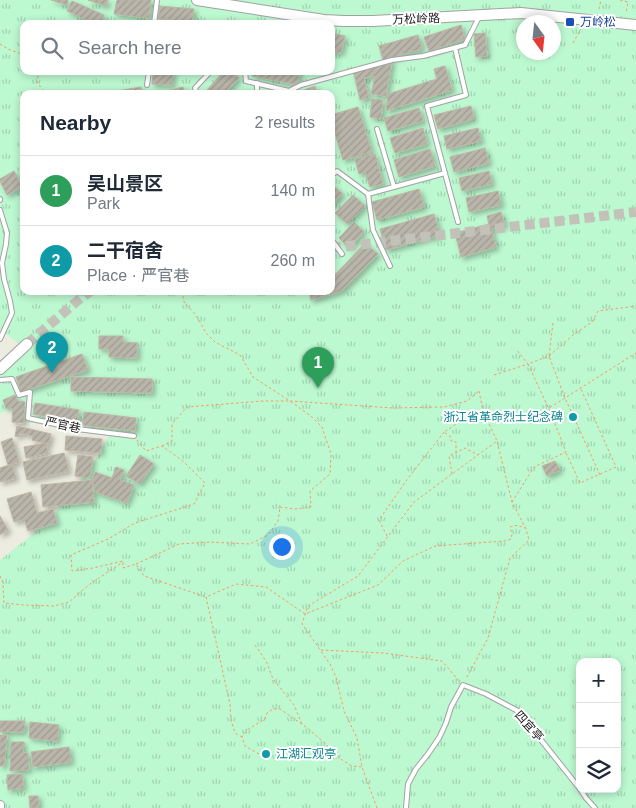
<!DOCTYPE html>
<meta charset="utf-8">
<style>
:root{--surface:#fff;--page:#f2f2f3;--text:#1f2937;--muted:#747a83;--line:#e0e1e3;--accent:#c43302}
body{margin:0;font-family:Arial,"Noto Sans SC",sans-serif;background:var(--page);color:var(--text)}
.controls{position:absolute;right:15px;bottom:15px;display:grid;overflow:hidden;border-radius:10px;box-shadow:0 2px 8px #0003}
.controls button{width:45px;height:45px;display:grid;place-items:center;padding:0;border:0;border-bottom:1px solid var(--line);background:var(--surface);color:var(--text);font:25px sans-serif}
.compass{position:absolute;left:516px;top:15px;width:45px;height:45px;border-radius:50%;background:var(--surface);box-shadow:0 2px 8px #0003;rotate:165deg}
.you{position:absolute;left:281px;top:546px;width:18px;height:18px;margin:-12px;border:4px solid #fff;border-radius:50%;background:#1a73e8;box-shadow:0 0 0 8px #1a73e833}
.badge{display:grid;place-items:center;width:32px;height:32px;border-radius:50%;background:var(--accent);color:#fff;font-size:16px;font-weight:700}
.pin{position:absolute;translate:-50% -41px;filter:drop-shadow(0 1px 2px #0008)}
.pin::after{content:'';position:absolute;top:26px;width:18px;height:15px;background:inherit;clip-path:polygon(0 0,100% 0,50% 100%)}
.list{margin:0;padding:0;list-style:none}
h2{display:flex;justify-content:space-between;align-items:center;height:65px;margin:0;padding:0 20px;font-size:21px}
h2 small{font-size:16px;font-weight:400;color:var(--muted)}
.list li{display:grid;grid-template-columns:32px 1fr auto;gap:15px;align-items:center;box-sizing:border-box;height:70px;padding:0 20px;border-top:1px solid var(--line)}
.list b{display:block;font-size:19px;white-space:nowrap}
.list p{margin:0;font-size:16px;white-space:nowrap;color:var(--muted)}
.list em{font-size:16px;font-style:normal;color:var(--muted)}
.icon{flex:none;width:28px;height:28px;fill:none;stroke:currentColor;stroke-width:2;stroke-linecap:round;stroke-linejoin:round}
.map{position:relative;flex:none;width:636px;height:808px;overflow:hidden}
.search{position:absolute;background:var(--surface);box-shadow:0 2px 8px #0003;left:20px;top:20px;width:315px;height:55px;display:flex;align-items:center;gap:12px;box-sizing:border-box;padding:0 18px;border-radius:10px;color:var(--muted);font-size:19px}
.panel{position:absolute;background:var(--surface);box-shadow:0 2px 8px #0003;left:20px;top:90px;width:315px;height:205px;border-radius:10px}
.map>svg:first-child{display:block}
.park{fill:url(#park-tufts);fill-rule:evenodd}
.building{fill:url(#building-hatch);stroke:#beb6a3;filter:url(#shadow)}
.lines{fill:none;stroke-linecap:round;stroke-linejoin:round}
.tertiary-tunnel{stroke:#c3c2b9;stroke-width:10;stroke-dasharray:10 5;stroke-linecap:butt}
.service-casing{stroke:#a2a2a2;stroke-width:6}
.minor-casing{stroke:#a2a2a2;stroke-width:10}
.tertiary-casing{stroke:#a2a2a2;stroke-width:12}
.path{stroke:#f89a66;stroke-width:1;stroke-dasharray:2.5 2.5;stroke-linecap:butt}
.service{stroke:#fff;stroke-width:4}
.minor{stroke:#fff;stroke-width:8}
.tertiary{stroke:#fff;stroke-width:10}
.transit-dot{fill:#1a4fb4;stroke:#fff;stroke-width:2}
.culture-dot{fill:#0f9aa8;stroke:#fff;stroke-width:2}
.labels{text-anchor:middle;stroke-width:4;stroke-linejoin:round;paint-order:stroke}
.street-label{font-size:12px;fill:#1b1b1b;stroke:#fff}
.transit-label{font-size:12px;fill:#164399;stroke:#fff;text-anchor:start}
.culture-label{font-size:12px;fill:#0d838f;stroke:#fff;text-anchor:end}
</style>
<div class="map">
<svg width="636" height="808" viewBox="0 0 636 808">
<defs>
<pattern id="park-tufts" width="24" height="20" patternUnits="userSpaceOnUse" patternTransform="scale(1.25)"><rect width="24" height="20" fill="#bcf8d0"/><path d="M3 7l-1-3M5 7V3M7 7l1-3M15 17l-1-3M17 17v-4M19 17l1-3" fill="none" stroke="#a1d4b2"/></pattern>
<pattern id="building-hatch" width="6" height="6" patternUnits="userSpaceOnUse" patternTransform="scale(1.25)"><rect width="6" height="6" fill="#b9b5aa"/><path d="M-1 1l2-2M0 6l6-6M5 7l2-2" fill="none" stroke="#9e9b92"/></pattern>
<filter id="shadow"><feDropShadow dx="3" dy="3" stdDeviation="2.5" flood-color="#0004"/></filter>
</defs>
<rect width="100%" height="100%" fill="#edece0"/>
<!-- park -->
<path class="park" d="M0,0h636v808h-636v-248l33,-26 24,-23 41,-55 12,-22 -90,-13 -4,-12 -16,4v-46l19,-23 -19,-15zM524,22h30v30h-30zM24,24h307v47h-307zM24,94h307v197h-307zM580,662h37v127h-37z"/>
<!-- building -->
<g class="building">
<polygon points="51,0 68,0 67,5"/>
<polygon points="88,0 108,0 106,6"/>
<polygon points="117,0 151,0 149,18 114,14"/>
<polygon points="72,1 104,15 100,24 95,24 67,11"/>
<polygon points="160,6 194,9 192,24 175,24 175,20 158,19"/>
<polygon points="108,21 127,24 108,24"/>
<polygon points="461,25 465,39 429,51 424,37"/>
<polygon points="331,33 345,36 341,53 331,51"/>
<polygon points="485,33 487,56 476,57 474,34"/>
<polygon points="418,35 422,49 383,60 379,46"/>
<polygon points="392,60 386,96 371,94 375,76 364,78 369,98 360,100 353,70"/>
<polygon points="445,66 452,90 386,111 388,94 437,79 434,69"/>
<polygon points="153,71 173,71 172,85 152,84"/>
<polygon points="224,71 231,71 239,78 224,94 210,94 207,90"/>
<polygon points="253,71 300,71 297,85 252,76"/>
<polygon points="315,86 317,94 298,94 298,92"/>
<polygon points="141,87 143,94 98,94"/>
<polygon points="183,87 185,94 153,94"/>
<polygon points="372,99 383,100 381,119 370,117"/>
<polygon points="471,106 474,119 438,129 434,115"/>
<polygon points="358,107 372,152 343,160 331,120 331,115"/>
<polygon points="419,108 423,121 388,131 384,118"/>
<polygon points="423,128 427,144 395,153 390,138"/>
<polygon points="478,128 481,141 447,149 444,136"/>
<polygon points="485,148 489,163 454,172 450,157"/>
<polygon points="430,149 435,166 399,177 394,160"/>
<polygon points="375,154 383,184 370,187 365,172 359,174 355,159"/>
<polygon points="14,171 22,187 7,195 0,181 0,179"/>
<polygon points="489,171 492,184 462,191 459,178"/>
<polygon points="331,184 343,194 331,206"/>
<polygon points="419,189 424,207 377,220 372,202"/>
<polygon points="498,191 501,205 469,212 466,198"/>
<polygon points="353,195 365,206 347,224 335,213"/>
<polygon points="501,212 505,225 491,229 496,247 461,257 455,233 489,224 487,216"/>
<polygon points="434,214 440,235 386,250 380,229"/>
<polygon points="354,222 364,232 349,248 339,238"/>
<polygon points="365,243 378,254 342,291 311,300 309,291 331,291 331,279"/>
<polygon points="99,336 123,336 123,342 137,343 137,358 109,357 109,349 99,349"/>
<polygon points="82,354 88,370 21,392 16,377"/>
<polygon points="71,377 152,379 152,393 71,391"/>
<polygon points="15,395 18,401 25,402 24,423 12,422 13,409 6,408 3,400"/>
<polygon points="35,403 79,410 77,422 33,414"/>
<polygon points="84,412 136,418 135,431 82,425"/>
<polygon points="17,426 51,434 49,444 32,440 33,436 20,433 19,437 15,436"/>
<polygon points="66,436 102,439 101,453 65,450"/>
<polygon points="12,438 19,462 8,465 1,442"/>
<polygon points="46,443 48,453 26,458 24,447"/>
<polygon points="64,453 69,471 27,480 23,462"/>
<polygon points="78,455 93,457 90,478 75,476"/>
<polygon points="140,455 154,464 140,484 126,476"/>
<polygon points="555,461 560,470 547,476 542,466"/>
<polygon points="12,464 16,478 0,482 0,468"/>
<polygon points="116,467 124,470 120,480 134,485 127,503 95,492 92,480 95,472 112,478"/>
<polygon points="92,480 94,502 43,507 41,485"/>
<polygon points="31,492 37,513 53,509 57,523 28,531 24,519 14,522 7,499"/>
<polygon points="0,516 8,530 0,535"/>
<polygon points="0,721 25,721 24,732 0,732"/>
<polygon points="30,722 59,725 57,741 29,738"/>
<polygon points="0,735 7,735 4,766 0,766"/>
<polygon points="11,742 24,742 23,753 28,753 29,770 10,771"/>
<polygon points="69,747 71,762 33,767 31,752"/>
<polygon points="22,774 24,788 8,790 7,775"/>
<polygon points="29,796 38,796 39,808 30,808"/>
</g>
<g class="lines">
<!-- tertiary-tunnel -->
<g class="tertiary-tunnel">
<polyline points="331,248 636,212"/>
<polyline points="27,344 82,297 91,291"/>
</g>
<!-- service casing -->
<g class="service-casing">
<g id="service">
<polyline points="154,24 157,0"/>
<polyline points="455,48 466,95 427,106 458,222"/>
<polyline points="245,71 246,81 289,91 301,85 392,60 423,56 465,45 479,17"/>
<polyline points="257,83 257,94"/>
<polyline points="147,85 149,71"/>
<polyline points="197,94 195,88 211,71"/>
<polyline points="377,129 394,187"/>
<polyline points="331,176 337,171 368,194 445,173"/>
<polyline points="368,194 373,230 390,266"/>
<polyline points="0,199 0,200"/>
<polyline points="0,210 7,233 6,244 2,263 4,279 10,301 12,313 0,339"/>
<polyline points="331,239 342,254"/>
<polyline points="0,380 12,379 19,395 30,392 28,418 77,429 134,436"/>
<polyline points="580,789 586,798 595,808"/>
<polyline points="406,808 408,784 416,769 428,754 439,738 446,723 451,707 463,685 486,694 518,711 580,789"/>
</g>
</g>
<!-- minor casing -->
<g class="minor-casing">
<polyline id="minor" points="0,805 0,808"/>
</g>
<!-- tertiary casing -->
<g class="tertiary-casing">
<g id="tertiary">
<polyline points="197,0 324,20 343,21 373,21 521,13 636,25"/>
<polyline points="0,369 27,344"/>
</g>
</g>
<!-- path -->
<g class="path">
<polyline points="620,0 628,2 626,13"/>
<polyline points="599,9 601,0"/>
<polyline points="573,43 581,29"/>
<polyline points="0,44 8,49 24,55"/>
<polyline points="39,71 37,82 46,94"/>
<polyline points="182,291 184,302 196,315 206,333 215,342 240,355 253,377 290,401 393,408 444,407 467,401 479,391"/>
<polyline points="553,323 549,356 565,398 600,475"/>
<polyline points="494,375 528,364 516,349"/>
<polyline points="479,391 483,411 497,441"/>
<polyline points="548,407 528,364 549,356 573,335 592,322 598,311 636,306"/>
<polyline points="137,440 146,451 162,446 183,461 205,483 194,504 135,523 108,539 71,555 72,571 93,568 123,561 123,568 136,564 144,576 206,597"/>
<polyline points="456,453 456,442 451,441 451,437 444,432 466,418 483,411"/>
<polyline points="566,453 580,483 616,467 581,389"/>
<polyline points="452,474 449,456 465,448 478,455"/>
<polyline points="512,502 534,467 566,452 549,408 636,353"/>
<polyline points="387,536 379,520 406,481 444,432"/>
<polyline points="136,564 179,544 209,542 250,544 268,535 278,521 280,507 295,509 311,507 310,491 330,474 331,454 322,427 312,417 290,401 263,401 187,407 172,424 172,441 162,446"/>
<polyline points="0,576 3,583 4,603 24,605 54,606 69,602 90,584 123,562"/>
<polyline points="255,645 266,661 273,679 294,705 302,724"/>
<polyline points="321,650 383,653 442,661 460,682"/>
<path d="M242,737l-7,-4 -4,-13 -1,-16 -24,-107 30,-13 30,3 39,27 73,-29 25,-24 32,-15 70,-5 6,-2 1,-5 -2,-7c6,-3 9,-1 15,1"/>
<polyline points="259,754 245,746 242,737 247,730 265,719 267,713 273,709 280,709 306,727 326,744 330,749 342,760 352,766 362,767"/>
<polyline points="377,808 362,767 357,738 344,711 336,677 330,664 302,624 308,606 358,576 414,502 497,441 512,502 526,529 529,540 510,558 488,638 466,679"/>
</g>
<!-- service -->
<use href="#service" class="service"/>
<!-- minor -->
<use href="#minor" class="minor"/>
<!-- tertiary -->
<use href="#tertiary" class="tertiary"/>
</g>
<!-- markers -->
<rect class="transit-dot" x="565" y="17" width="10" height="10" rx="2.5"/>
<g class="culture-dot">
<circle cx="573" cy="417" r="5"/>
<circle cx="266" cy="754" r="5"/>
</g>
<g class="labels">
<!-- street labels -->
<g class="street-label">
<text transform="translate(416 19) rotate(-2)" y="4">万松岭路</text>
<text transform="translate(63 425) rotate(12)" y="4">严官巷</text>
<text transform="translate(529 726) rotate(48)" y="4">四宜亭</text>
</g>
<!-- transit labels -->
<g class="transit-label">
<text x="580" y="26">万岭松</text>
</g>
<!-- culture labels -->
<g class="culture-label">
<text x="563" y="421">浙江省革命烈士纪念碑</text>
<text x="276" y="758" text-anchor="start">江湖汇观亭</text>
</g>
</g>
</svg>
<div class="controls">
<button>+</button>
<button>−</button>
<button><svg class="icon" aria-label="layers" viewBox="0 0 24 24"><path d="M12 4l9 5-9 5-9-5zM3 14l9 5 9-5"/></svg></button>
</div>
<svg class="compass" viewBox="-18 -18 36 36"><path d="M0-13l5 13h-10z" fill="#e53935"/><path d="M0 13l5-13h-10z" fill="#747a83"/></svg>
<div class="you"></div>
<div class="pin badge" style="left:318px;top:388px;background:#2e9e5b">1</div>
<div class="pin badge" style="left:52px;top:373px;background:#0f9aa8">2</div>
<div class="search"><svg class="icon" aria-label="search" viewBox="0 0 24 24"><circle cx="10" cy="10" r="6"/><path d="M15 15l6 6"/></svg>Search here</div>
<section class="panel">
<h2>Nearby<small>2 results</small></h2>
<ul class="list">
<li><span class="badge" style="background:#2e9e5b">1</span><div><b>吴山景区</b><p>Park</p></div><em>140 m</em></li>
<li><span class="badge" style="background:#0f9aa8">2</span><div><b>二干宿舍</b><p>Place · 严官巷</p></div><em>260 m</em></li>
</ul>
</section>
</div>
